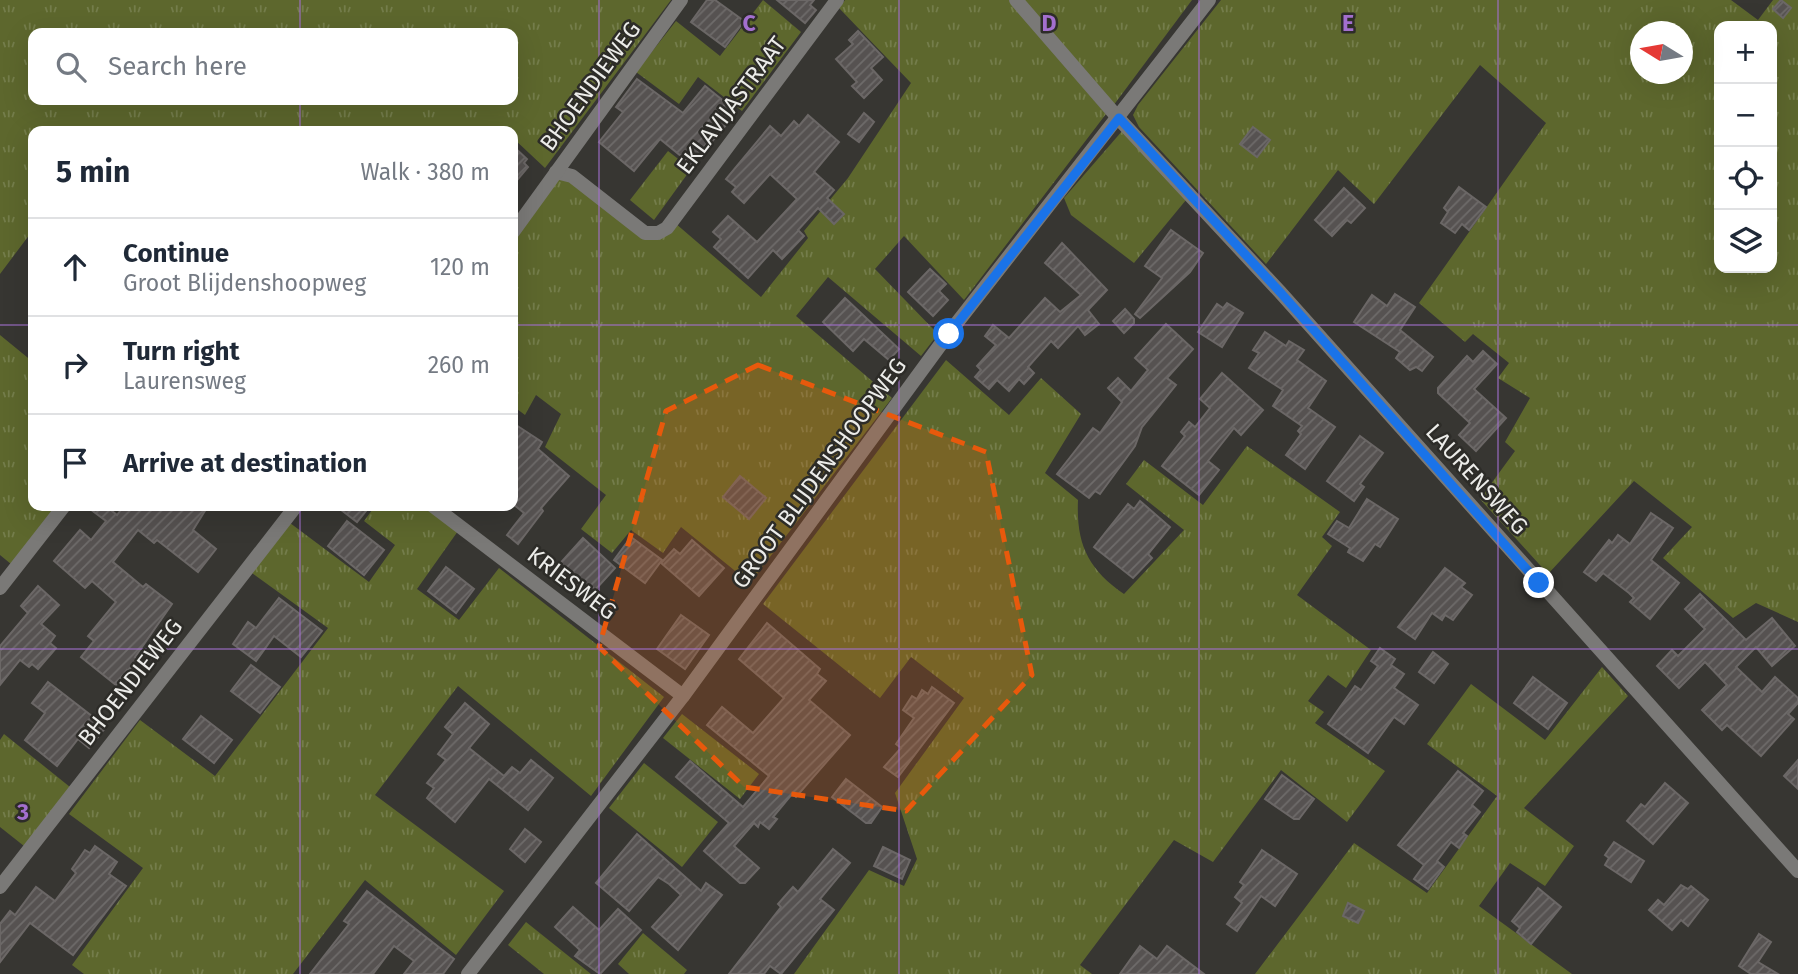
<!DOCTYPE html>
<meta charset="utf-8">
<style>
:root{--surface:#fff;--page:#f6f6f7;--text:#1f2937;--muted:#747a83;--line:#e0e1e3}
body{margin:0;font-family:"Fira Sans",sans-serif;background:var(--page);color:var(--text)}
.controls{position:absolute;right:21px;top:21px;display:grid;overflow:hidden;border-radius:14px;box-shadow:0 7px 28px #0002}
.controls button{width:63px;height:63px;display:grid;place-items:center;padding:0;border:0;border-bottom:2px solid var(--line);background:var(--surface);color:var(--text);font:35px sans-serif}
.compass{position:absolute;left:1630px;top:21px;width:63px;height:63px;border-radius:50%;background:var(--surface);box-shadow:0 7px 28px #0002;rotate:281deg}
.stop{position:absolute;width:21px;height:21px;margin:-16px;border:5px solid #1a73e8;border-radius:50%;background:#fff}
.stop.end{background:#1a73e8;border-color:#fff;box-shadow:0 2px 7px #0008}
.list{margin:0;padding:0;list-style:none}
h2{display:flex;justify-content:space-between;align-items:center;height:91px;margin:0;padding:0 28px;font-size:30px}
h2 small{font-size:23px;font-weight:400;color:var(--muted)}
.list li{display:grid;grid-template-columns:46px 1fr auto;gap:21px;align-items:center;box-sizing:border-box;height:98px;padding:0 28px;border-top:2px solid var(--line)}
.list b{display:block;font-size:26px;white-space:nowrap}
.list p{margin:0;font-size:23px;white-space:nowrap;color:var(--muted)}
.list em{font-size:23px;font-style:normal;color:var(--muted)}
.icon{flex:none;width:38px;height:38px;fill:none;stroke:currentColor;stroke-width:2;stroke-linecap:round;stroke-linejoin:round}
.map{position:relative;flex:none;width:1798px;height:974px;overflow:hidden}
.search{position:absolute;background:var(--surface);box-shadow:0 7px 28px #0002;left:28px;top:28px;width:490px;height:77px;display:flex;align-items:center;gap:18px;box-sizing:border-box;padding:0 24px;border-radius:14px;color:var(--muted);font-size:26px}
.panel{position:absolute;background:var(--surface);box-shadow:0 7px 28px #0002;left:28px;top:126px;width:490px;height:385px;border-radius:14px}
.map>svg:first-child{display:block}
.grass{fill:url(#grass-tufts);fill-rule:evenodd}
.building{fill:url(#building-hatch);stroke:#6b6766;stroke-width:2}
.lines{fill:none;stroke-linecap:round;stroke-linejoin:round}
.street{stroke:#7a7977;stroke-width:14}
.route{stroke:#1a73e8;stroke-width:9}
.marked{fill:#e8590c;fill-opacity:0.2;stroke:#e8590c;stroke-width:5;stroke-dasharray:14 9;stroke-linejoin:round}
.grid{fill:none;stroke:#a36fce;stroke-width:2;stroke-opacity:0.55}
.labels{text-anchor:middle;stroke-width:5;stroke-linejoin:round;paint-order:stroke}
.street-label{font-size:23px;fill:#ecece9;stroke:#2d2c28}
.grid-label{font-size:23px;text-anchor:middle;font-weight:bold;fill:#a36fce;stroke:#2d2c28;stroke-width:5;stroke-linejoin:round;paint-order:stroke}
</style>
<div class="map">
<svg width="1798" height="974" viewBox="0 0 1798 974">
<defs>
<pattern id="grass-tufts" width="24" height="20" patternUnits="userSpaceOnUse" patternTransform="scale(1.75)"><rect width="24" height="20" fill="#5d672d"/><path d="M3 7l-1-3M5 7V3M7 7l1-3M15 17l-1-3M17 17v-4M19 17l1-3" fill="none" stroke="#747d4b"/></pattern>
<pattern id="building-hatch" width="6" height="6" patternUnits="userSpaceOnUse" patternTransform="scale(1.75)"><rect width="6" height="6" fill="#565251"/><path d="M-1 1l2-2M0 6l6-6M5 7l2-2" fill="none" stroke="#6e6b6a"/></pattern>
</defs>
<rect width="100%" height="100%" fill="#373632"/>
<!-- grass -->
<g class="grass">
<path d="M0,0h671l-126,168 -32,-30v-7l-12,-3 -4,3h-464v99l-33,44zM33,33h480v67h-480z"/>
<polygon points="763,0 801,32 742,111 698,77 679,104 636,72 676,21 720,56"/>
<polygon points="845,0 1009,0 1106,114 964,300 904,236 875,269 938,334 921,356 828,277 796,316 892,398 750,583 681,527 663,553 631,530 612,553 581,529 606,495 545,447 561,414 536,395 525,415 513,406 513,239 556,174 570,174 647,238 675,223 761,297 808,238 804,231 848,178 911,83 839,8"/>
<polygon points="1024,0 1192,0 1113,106"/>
<path d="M1221,0h510l27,20 15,-20h25v622l-42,-19 -23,15 -70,-60 29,-31 -58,-46 -86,93 -68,-75 35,-48 -10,-9 25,-44 -32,-20 11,-15 -36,-29 -8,8 -46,-39 127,-180 -66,-58 -106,139 -36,-34 -72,94 -127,-137 -6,-12 5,-10zM1719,26h53v242h-53zM1640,32h42v42h-42z"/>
<polygon points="1123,130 1186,200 1134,263 1071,215 1064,198"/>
<polygon points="668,151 691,169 654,220 630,200"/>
<polygon points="0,335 33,362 33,506 56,506 11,564 0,555"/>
<path d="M946,360l63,55 32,-37 40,36 -36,59 33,27c-2,44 10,69 46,94l60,-64 -58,-46 18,-24 59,45 44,-59 93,66 -18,25 10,9 -35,49 74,55 -25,38 -18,-13 -20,26 16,11 -9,11 70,48 -38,51 -66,-52 -68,92 -39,-22 -94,125 12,9h-298l75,-104 35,16 13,-27 -22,-66 69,-95 -53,-41 -31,41 -117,-94z"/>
<polygon points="375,506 427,506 458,531 417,589 459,620 499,568 664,697 591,796 458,686 375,795 504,891 456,955 365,880 293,974 84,974 72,965 143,868 69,814 140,720 215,776 328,628 252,573 290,523 369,582 395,545 364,521"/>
<polygon points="1602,667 1628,696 1524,808 1574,846 1545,886 1510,863 1479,906 1572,974 1255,974 1354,843 1427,893 1497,796 1427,744 1471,684 1545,740"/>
<polygon points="682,714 759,774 740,799 663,738"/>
<polygon points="4,734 70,787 24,846 0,827 0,740"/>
<polygon points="644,763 718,822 682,867 609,808"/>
<polygon points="526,922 591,974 544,974 508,945"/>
<polygon points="643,933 687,970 684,974 629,974 618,964"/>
</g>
<!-- building -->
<g class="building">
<polygon points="707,0 715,0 744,21 725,47 691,22"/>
<polygon points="777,0 814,0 810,5 816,10 805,23"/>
<polygon points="1781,0 1791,8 1783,18 1773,9"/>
<polygon points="858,31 883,57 871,68 882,80 864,98 852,86 857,82 836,59 853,44 849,40"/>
<polygon points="637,79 683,113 705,86 731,107 727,114 732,118 692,165 660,139 634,171 599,142 623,112 616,107"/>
<polygon points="864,113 874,122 859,142 848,134"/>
<polygon points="808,115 839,142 814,172 834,190 827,198 844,214 834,224 818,208 798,230 804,236 782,259 773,250 748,278 714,247 721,239 713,232 728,216 757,242 797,199 770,174 744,203 732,192 736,187 726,179 770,126 781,136 794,121 799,126"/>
<polygon points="1253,127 1270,140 1257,157 1240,144"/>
<polygon points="513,146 527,159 524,163 528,167 513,185"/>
<polygon points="1459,187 1486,207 1469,230 1462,224 1455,233 1441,223 1448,212 1444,208"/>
<polygon points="1344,188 1365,208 1351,223 1347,220 1332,236 1315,220"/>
<polygon points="1171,230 1203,253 1190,272 1140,318 1135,314 1162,278 1145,266"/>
<polygon points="1062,243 1107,290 1088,310 1099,324 1085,335 1078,326 1058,348 1051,341 1028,367 1034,373 1024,384 1019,379 1009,391 997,380 989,389 975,377 981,370 977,366 996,345 985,336 993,325 1009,338 1045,298 1060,312 1081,295 1045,263"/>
<polygon points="930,269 946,284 939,291 948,300 933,316 908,292"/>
<polygon points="1395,294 1415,307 1400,330 1433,357 1422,371 1416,367 1410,370 1396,358 1400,352 1354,322 1372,295 1387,306"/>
<polygon points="845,298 899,349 889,360 864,339 853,351 823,322"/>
<polygon points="1227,303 1243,313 1222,347 1198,332 1217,304 1223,308"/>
<polygon points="1125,309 1134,319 1134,323 1124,333 1113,321"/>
<polygon points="1166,324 1193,349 1167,378 1176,385 1142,427 1135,446 1100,494 1095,491 1089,498 1057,474 1093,428 1100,433 1122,402 1108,388 1118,378 1131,391 1148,370 1135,358"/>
<polygon points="1265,332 1286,346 1289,341 1304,350 1297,360 1326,381 1308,408 1335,427 1305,469 1286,455 1301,434 1298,431 1302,426 1273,406 1283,390 1249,368 1259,353 1253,350"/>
<polygon points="1483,351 1497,364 1474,389 1506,418 1476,451 1459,435 1470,423 1438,393 1438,388 1467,356 1473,362"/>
<polygon points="1222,373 1263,410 1241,435 1234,428 1208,461 1219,470 1199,495 1162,466 1185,436 1181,432 1189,422 1195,427 1210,408 1200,399"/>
<polygon points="513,423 542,442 538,449 569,476 541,508 543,511 518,544 507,535 524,513 513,504"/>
<polygon points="1360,436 1383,453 1360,484 1364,487 1354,501 1327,481"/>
<polygon points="740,476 766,498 749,519 723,497"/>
<polygon points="1367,499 1398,519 1380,547 1375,544 1363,561 1348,552 1350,548 1328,534 1337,521 1349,528"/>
<polygon points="1140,501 1170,527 1148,554 1152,558 1133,578 1094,547 1128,504 1134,509"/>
<polygon points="86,506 106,506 117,515 124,506 208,506 193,530 216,549 198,572 157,540 154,543 138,530 113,562 143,587 146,584 172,604 135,657 146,666 137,677 127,670 116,685 81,657 94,641 88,636 116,602 92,581 85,588 54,561 80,530 91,540 106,521"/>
<polygon points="336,506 370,506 357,522"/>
<polygon points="1651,513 1673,528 1651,560 1679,583 1650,619 1630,602 1634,598 1629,593 1603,573 1596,581 1584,572 1609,540 1612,543 1618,535 1630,544"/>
<polygon points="347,521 384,550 364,575 328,546"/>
<polygon points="631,537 662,560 645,583 614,560"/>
<polygon points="583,538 615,568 595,590 591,586 583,594 556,568"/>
<polygon points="692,540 724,568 699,596 661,563 674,549 680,554"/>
<polygon points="446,567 474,589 456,613 428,591"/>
<polygon points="1445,568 1465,583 1461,587 1472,595 1453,620 1445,615 1442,620 1432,613 1415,639 1398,627"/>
<polygon points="38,586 59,605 41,624 55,636 50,643 56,648 38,669 32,664 29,667 20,660 0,685 0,646 28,613 21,606"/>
<polygon points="1700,594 1746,640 1772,618 1795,646 1772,666 1756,647 1736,667 1762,692 1775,677 1798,698 1798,703 1788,714 1794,719 1761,756 1727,725 1722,730 1702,710 1727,685 1705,662 1679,688 1657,666 1672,650 1678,656 1705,629 1685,609"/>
<polygon points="279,598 322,631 301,657 274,636 256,661 233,644 248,622 256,628"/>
<polygon points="681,615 709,635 685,669 657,649"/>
<polygon points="767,623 820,669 817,674 826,681 809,700 850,735 796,797 792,794 773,817 777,819 769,829 760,822 758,827 754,823 734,846 759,868 745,883 740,883 704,851 729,823 676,777 690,761 743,807 769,776 707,725 722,707 753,733 784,698 739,659"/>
<polygon points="1380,648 1395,659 1391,665 1404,674 1394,688 1418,705 1404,724 1394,717 1368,753 1328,724 1355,686 1361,690 1378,666 1371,661"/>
<polygon points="1433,652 1448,664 1434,683 1419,672"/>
<polygon points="251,665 280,687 260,713 231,691"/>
<polygon points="1533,677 1567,703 1548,729 1514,703"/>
<polygon points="48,682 106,727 89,748 78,739 57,766 25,740 45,713 32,703"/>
<polygon points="932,687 954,703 898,777 884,767 901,748 896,744 914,718 903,710 912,696 917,699 922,690 928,694"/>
<polygon points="465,703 489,724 469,748 504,776 512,767 520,773 531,760 553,778 528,810 489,779 455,822 427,798 434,788 427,783 446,760 438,754 453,734 445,727"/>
<polygon points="201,716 232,740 214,763 183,739"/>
<polygon points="1798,760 1798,789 1784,776"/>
<polygon points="1458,771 1483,791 1472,805 1480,812 1463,833 1467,836 1459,848 1451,842 1437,861 1444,867 1428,889 1414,879 1424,865 1398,845"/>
<polygon points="1282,775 1314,799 1299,819 1294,819 1265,799"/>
<polygon points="846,779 882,807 871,823 866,823 832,797"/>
<polygon points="1665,783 1688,803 1653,844 1627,821 1641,804 1645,807"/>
<polygon points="525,829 541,842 525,862 510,849"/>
<polygon points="637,834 701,891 706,883 722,895 678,950 652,927 681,895 669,884 658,877 629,911 596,883"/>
<polygon points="1614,842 1644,861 1631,882 1605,865 1609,858 1605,855"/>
<polygon points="95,846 117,862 109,874 126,886 73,955 30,923 0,962 0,924 10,911 15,915 36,887 55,901 76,873 72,869 85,850 90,853"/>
<polygon points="883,847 910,860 902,879 874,866"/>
<polygon points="833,849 850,863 820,899 834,910 781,974 770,966 764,974 729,974 781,907 778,904 793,887 798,892"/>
<polygon points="1262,850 1297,874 1275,906 1261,896 1237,931 1227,924 1242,903 1235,897 1244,885 1240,882"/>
<polygon points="1681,885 1688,889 1691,886 1708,900 1688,926 1681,920 1672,930 1649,910 1658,900 1664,905"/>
<polygon points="1538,888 1561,907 1531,944 1517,932 1520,928 1512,921"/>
<polygon points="367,891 454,959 443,974 404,974 414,961 394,946 373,974 310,974 349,924 344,921"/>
<polygon points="1348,903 1364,911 1358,923 1343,916"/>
<polygon points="573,907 599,930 618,909 641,930 600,974 575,956 580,950 555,927"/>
<polygon points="1759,934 1771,942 1758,962 1778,974 1751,974 1739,966"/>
<polygon points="1140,946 1157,959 1167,946 1204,974 1120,974"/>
</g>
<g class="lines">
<!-- street -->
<g class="street">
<polyline points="1016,0 1119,119 1280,292 1798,871"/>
<polyline points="556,172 572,176 645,233 658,233 667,228 837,0"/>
<polyline points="513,232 681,0"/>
<polyline points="433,506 683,696"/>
<polyline points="0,588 64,506"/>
<polyline points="0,887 296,506"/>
<polyline points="468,974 683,696 949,333 1209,0"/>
</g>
</g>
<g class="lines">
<!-- route -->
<polyline class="route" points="949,334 1119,118 1280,292 1539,583"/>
</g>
<!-- marked area -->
<path class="marked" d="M758,365l228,87 46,223 -126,136 -162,-24 -145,-140 67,-236z"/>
<!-- grid -->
<path class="grid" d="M300,0v33M599,0v974M899,0v974M1199,0v974M1498,0v974M300,100v31M0,325h33M513,325h1285M300,506v468M0,649h1798"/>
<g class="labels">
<!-- street labels -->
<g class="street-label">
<text transform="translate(590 86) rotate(-54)" y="8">BHOENDIEWEG</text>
<text transform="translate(731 105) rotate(-53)" y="8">EKLAVIJASTRAAT</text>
<text transform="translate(819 473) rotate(-54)" y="8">GROOT BLIJDENSHOOPWEG</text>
<text transform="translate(1477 479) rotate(48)" y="8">LAURENSWEG</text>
<text transform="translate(572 583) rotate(37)" y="8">KRIESWEG</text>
<text transform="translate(130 682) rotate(-52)" y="8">BHOENDIEWEG</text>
</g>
</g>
<g class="grid-label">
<text x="749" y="31">C</text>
<text x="1049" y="31">D</text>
<text x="1348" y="31">E</text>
<text x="23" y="820">3</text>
</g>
</svg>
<div class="controls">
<button>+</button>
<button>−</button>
<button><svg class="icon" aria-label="locate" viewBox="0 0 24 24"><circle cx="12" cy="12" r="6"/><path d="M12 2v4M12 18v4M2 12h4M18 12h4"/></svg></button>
<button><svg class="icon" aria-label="layers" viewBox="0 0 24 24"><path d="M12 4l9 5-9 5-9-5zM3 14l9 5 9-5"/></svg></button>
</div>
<svg class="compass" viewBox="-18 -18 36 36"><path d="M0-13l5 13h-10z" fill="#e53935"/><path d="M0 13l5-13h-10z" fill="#747a83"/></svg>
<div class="stop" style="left:949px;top:334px"></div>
<div class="stop end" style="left:1539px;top:583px"></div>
<div class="search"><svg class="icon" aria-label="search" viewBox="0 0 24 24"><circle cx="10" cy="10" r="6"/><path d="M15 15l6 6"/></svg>Search here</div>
<section class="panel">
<h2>5 min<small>Walk · 380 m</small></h2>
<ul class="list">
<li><svg class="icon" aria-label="ahead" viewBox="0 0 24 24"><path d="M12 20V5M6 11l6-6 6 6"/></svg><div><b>Continue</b><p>Groot Blijdenshoopweg</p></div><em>120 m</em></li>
<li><svg class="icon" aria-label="right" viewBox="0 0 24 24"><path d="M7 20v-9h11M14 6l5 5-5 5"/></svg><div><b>Turn right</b><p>Laurensweg</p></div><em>260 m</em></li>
<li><svg class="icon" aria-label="arrive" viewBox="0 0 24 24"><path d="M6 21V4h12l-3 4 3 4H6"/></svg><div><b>Arrive at destination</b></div></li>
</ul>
</section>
</div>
